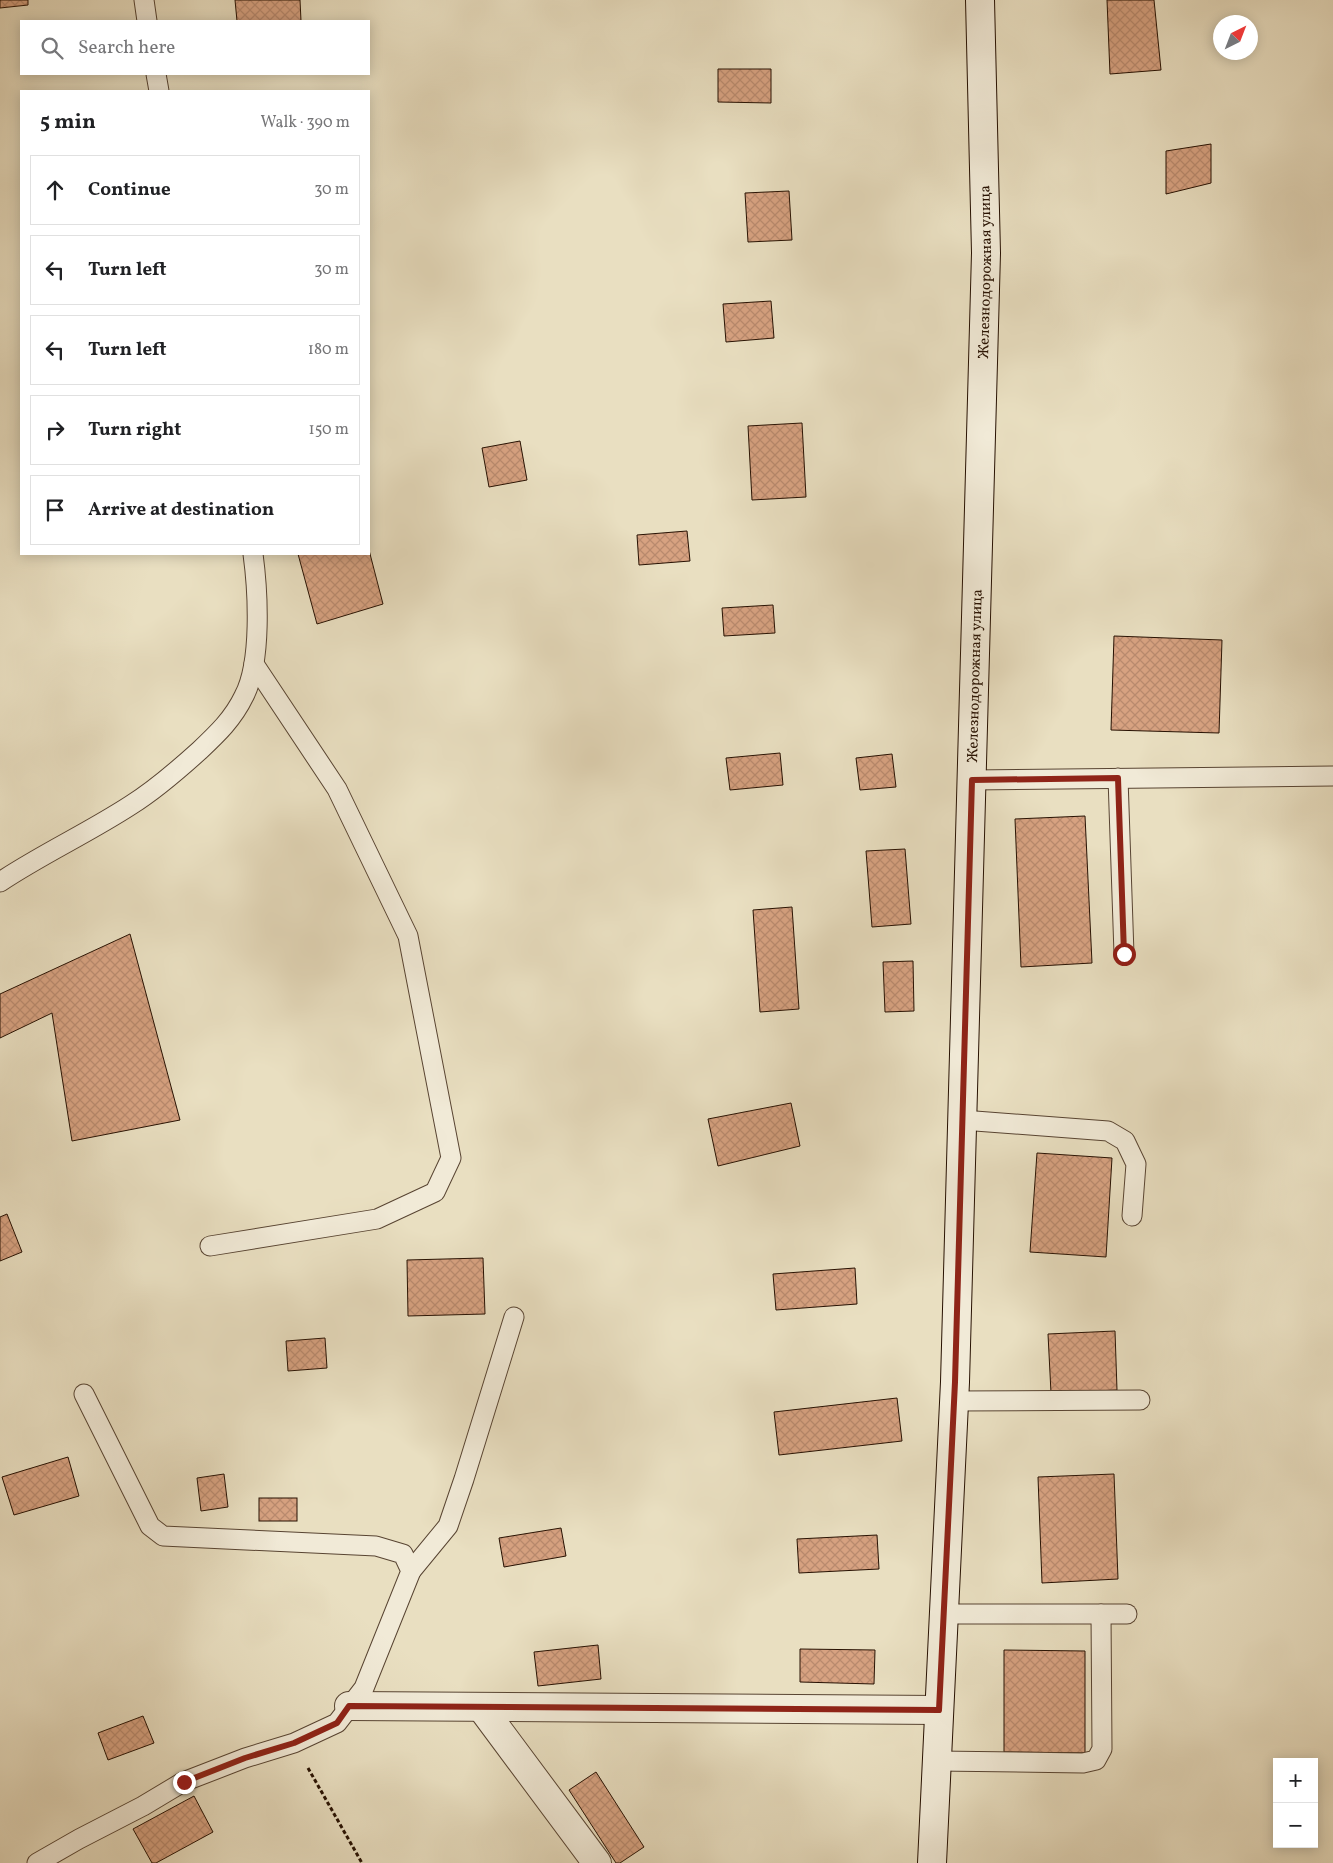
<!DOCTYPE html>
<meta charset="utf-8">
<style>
:root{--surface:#fff;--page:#f2f2f2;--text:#202124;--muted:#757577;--line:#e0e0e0}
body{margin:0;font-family:Vollkorn,serif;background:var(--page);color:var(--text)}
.controls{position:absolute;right:15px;bottom:15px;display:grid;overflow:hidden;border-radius:0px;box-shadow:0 2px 12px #0003}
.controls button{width:45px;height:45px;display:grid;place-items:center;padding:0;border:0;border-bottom:1px solid var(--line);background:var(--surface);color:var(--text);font:25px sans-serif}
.compass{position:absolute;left:1213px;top:15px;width:45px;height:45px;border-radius:50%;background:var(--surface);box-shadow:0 2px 12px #0003;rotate:42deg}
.stop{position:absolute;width:15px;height:15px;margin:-11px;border:4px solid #8f2418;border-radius:50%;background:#fff}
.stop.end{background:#8f2418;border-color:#fff;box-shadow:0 1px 5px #0008}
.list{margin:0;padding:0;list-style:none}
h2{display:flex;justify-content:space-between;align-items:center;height:65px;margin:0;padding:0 20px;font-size:21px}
h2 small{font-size:16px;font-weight:400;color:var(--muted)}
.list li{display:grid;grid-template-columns:32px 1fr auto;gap:15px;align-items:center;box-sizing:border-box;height:70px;margin:0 10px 10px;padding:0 10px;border:1px solid var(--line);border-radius:0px}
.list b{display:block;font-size:19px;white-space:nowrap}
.list em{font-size:16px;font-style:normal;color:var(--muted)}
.icon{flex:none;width:28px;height:28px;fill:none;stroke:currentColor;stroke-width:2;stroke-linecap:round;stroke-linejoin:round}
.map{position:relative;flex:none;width:1333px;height:1863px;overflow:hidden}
.search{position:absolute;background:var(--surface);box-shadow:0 2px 12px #0003;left:20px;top:20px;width:350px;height:55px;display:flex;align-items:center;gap:12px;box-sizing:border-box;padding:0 18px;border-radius:0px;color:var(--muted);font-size:19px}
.panel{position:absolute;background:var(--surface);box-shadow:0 2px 12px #0003;left:20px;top:90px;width:350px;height:465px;border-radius:0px}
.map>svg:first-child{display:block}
.building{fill:url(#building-cross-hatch);stroke:#271102}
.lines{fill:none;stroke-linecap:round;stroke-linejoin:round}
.lane-casing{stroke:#584432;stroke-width:21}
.street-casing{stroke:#584432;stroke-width:30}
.secondary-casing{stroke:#271102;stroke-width:30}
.path{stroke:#271102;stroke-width:3;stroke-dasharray:4 2.5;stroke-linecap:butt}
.lane{stroke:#f1ead7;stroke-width:19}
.street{stroke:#f1ead7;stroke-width:28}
.secondary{stroke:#f1ead7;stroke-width:28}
.route{stroke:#8f2418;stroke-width:6}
.labels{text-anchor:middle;stroke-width:4;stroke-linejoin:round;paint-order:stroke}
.street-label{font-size:15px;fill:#271102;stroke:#f1ead7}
</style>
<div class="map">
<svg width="1333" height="1863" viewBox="0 0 1333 1863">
<defs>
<pattern id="building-cross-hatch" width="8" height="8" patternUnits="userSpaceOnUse" patternTransform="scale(1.25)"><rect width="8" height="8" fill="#d7a281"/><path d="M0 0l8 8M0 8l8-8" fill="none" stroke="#b98a6e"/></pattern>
</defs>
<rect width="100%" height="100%" fill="#e9dfc1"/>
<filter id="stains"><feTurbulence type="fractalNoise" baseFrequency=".004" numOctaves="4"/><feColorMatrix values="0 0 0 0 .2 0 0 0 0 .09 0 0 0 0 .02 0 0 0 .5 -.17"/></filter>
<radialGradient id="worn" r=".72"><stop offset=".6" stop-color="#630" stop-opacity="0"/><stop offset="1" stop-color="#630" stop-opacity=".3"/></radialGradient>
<!-- building -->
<g class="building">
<polygon points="0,0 28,0 28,5 0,8"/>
<polygon points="235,0 300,0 301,21 237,21"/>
<polygon points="1107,0 1154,0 1161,70 1110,74"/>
<polygon points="718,69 771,69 771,103 718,102"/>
<polygon points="1211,144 1211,183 1166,194 1166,151"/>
<polygon points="789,191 792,240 748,242 745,193"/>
<polygon points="771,301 774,338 726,342 723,304"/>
<polygon points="802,423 806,497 752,500 748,426"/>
<polygon points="520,441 527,480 489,487 482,448"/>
<polygon points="687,531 690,561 639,565 637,535"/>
<polygon points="369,550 383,604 317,624 298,554 369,554"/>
<polygon points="773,605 775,633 724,636 722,608"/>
<polygon points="1114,636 1222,640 1219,733 1111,730"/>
<polygon points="780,753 783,785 730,790 726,758"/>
<polygon points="892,754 896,787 860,790 856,758"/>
<polygon points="1085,816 1092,963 1021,967 1015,819"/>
<polygon points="905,849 911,924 872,927 866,851"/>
<polygon points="792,907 799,1009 760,1012 753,910"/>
<polygon points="130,934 180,1120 72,1141 52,1013 0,1038 0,994"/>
<polygon points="913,961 914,1011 885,1012 883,962"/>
<polygon points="791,1103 800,1146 718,1166 708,1119"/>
<polygon points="1037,1153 1112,1158 1106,1257 1030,1252"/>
<polygon points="7,1214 22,1252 0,1261 0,1217"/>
<polygon points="483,1258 485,1314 408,1316 407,1260"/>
<polygon points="855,1268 857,1304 776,1310 773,1274"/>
<polygon points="1115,1331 1117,1390 1051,1393 1048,1334"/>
<polygon points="325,1338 327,1368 288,1371 286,1341"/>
<polygon points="897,1398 902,1441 779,1455 774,1412"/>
<polygon points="68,1457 79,1496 14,1515 2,1477"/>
<polygon points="224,1474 228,1507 201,1511 197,1478"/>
<polygon points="1114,1474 1118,1579 1042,1583 1038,1477"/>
<rect x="259" y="1498" width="38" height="23"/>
<polygon points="561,1528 566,1556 504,1567 499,1538"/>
<polygon points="877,1535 879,1569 799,1573 797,1539"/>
<polygon points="598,1645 601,1679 538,1686 534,1652"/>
<polygon points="800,1649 875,1650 874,1684 800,1682"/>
<polygon points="1004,1650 1085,1651 1085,1753 1004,1752"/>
<polygon points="143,1716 154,1743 108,1760 98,1733"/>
<polygon points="596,1772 644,1847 620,1863 616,1863 569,1790"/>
<polygon points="194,1796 213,1832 156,1863 152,1863 133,1829"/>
</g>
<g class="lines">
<!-- lane casing -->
<g class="lane-casing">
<g id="lane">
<polyline points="144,0 147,21"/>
<polyline points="156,74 159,91"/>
<polyline points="1118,778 1124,954"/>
<polyline points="971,780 1333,776"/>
<path d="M0,882c42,-28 88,-49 131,-77 24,-15 47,-35 68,-54 18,-17 34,-32 45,-55 18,-34 14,-105 9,-142"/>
<polyline points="962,1120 1108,1131 1125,1141 1136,1164 1132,1216"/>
<polyline points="210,1246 377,1219 435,1192 451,1158 408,936 337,789 254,664"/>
<polyline points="954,1401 1140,1400"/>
<polyline points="411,1571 448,1526 464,1479 514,1317"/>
<polyline points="944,1614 1127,1614"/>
<polyline points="937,1761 1083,1763 1096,1760 1102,1749 1101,1614"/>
<polyline points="37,1863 79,1839 143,1806 183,1782 245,1758 294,1743 337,1723 364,1688 411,1571 403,1554 376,1546 163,1536 150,1526 84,1394"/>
</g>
</g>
<!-- street casing -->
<g class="street-casing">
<g id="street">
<polyline points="349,1706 939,1710"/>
<polyline points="481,1707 597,1863"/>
</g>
</g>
<!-- secondary casing -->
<g class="secondary-casing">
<g id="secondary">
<path id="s1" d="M932,1863l23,-481 31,-1129 -6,-253"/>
</g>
</g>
<!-- path -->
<polyline class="path" points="308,1768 362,1863"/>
<!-- lane -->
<use href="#lane" class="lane"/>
<!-- street -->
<use href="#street" class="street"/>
<!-- secondary -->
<use href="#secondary" class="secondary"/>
</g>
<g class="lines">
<!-- route -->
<polyline class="route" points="184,1782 245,1758 294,1743 337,1723 349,1706 939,1710 955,1382 972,780 1118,778 1124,954"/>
</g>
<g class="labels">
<!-- street labels -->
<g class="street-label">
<text dy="5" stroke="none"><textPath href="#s1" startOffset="1592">Железнодорожная улица</textPath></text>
<text dy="5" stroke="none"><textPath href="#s1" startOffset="1188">Железнодорожная улица</textPath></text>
</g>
</g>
<rect width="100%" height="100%" filter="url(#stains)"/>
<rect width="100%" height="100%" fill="url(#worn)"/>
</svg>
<div class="controls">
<button>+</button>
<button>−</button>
</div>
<svg class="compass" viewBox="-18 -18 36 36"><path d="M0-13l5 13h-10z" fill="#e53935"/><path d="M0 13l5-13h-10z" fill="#757577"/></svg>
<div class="stop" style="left:1124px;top:954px"></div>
<div class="stop end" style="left:184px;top:1782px"></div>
<div class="search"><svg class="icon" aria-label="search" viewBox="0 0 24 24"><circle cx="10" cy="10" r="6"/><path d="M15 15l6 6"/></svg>Search here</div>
<section class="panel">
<h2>5 min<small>Walk · 390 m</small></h2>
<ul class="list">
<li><svg class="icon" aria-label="ahead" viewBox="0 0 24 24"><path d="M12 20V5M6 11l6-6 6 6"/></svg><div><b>Continue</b></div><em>30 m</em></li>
<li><svg class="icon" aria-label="left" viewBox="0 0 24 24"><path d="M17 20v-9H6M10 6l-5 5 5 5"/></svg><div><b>Turn left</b></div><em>30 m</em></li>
<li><svg class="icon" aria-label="left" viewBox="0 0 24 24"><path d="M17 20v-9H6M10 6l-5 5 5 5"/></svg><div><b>Turn left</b></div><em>180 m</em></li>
<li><svg class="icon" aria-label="right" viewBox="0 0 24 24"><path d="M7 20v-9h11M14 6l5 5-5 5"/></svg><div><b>Turn right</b></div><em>150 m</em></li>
<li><svg class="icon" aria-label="arrive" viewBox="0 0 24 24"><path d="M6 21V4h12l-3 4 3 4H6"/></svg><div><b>Arrive at destination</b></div></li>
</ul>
</section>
</div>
